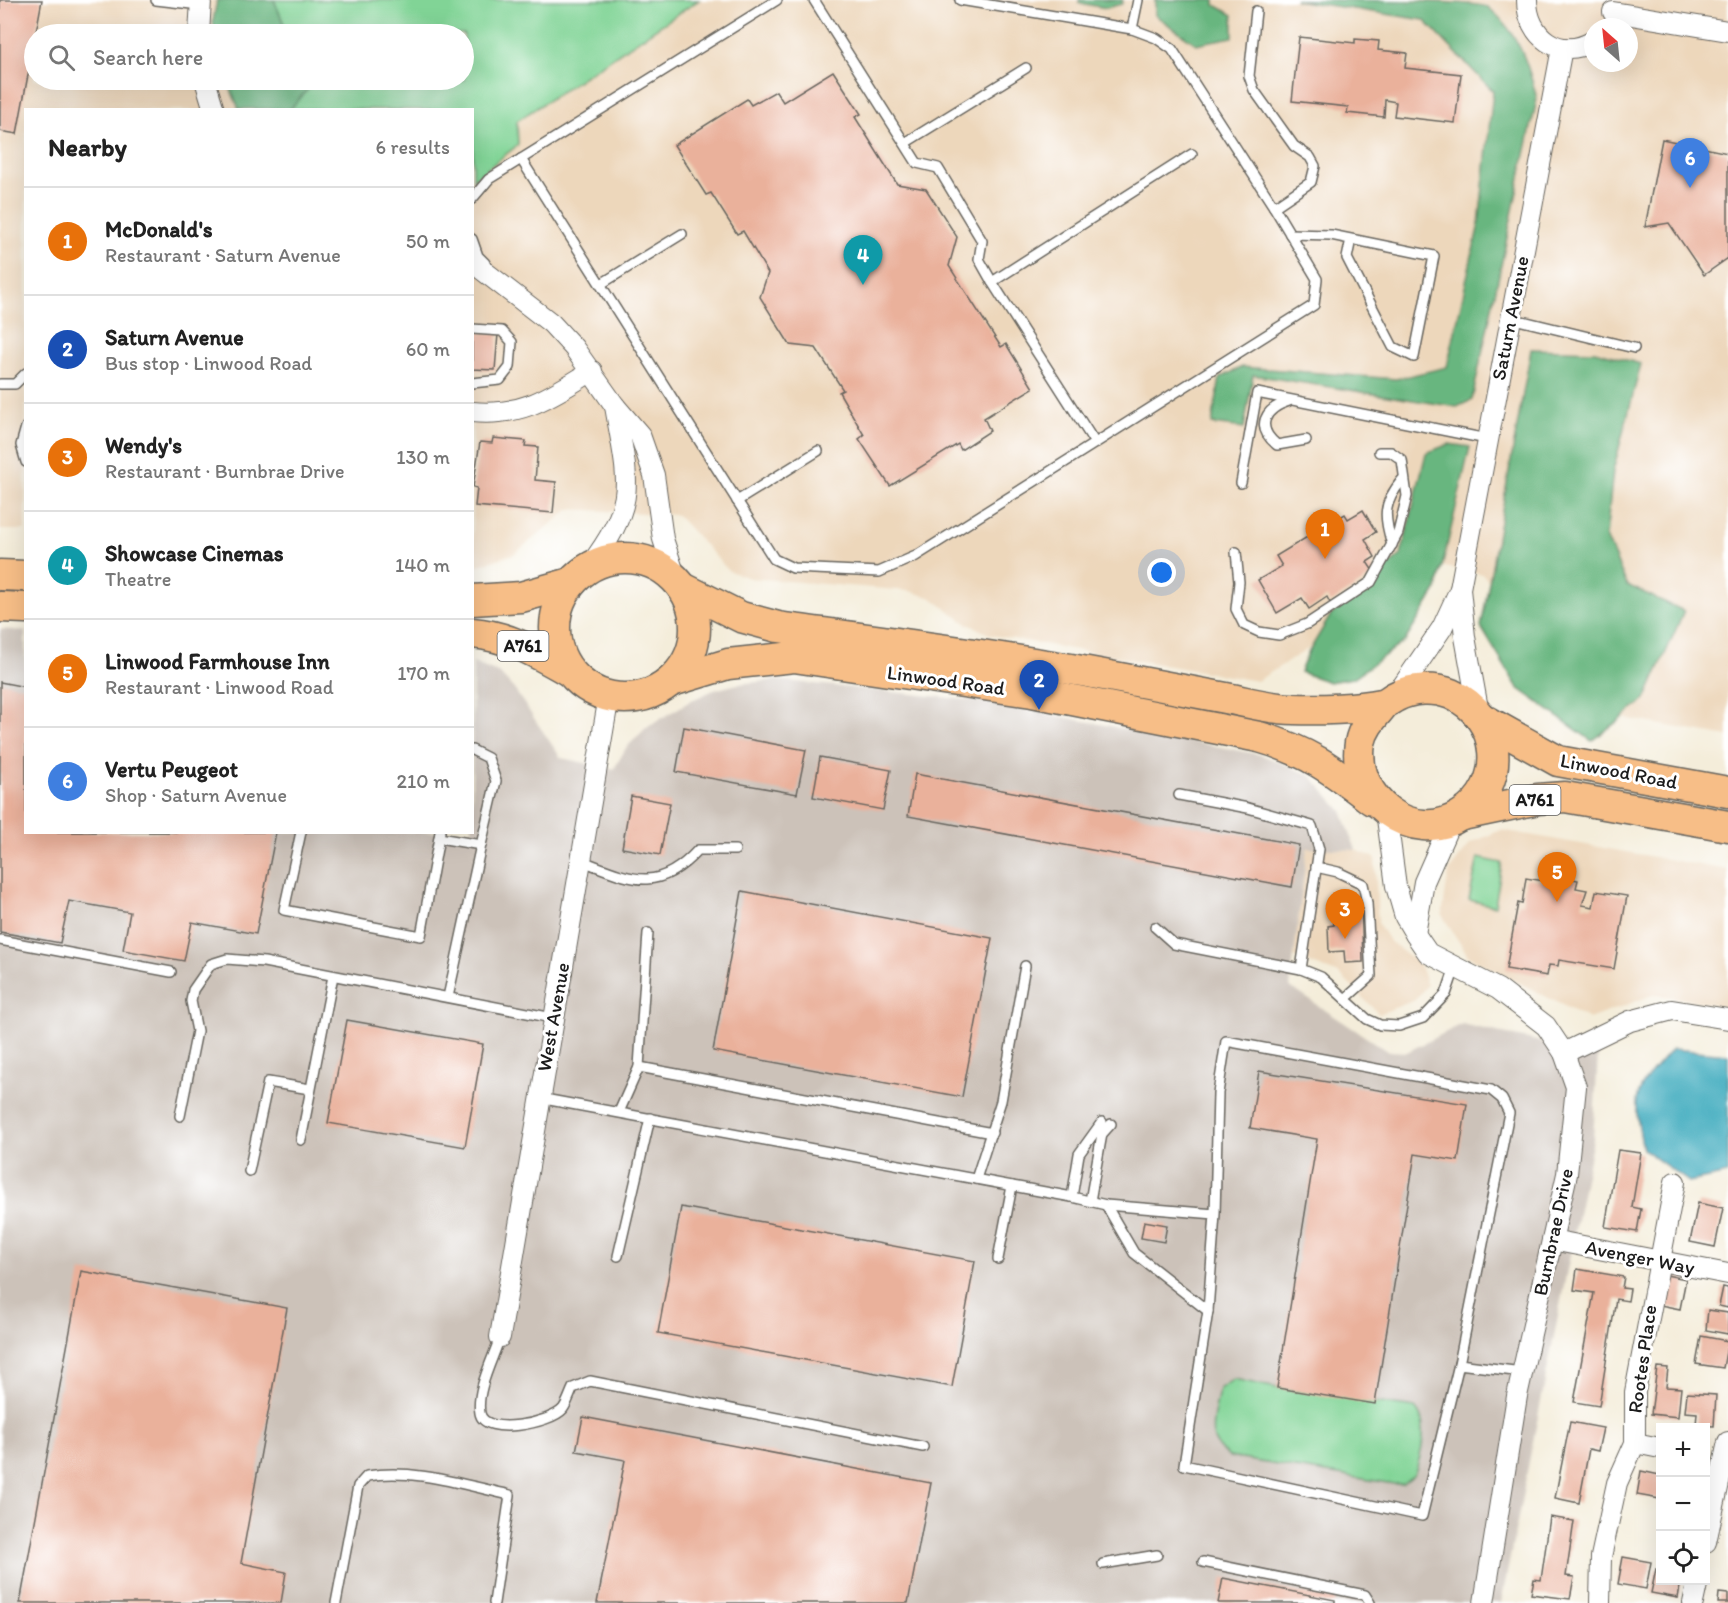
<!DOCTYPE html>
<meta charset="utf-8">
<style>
:root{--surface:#fff;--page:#f2f2f2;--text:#222;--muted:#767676;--line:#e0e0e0;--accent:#d93025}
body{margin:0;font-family:Itim,sans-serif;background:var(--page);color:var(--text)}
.controls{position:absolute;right:18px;bottom:18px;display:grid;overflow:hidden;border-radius:0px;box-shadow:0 6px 24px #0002}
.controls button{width:54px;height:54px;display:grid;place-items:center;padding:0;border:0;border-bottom:2px solid var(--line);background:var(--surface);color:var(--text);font:30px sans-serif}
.compass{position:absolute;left:1584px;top:18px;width:54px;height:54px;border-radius:50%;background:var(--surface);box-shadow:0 6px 24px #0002;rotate:333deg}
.you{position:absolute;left:1162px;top:573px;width:21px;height:21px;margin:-15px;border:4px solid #fff;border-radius:50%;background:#1a73e8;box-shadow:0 0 0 9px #1a73e833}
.badge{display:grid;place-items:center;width:39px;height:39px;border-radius:50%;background:var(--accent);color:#fff;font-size:20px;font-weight:700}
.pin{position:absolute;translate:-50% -50px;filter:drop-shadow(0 2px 3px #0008)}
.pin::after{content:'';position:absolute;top:32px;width:21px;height:18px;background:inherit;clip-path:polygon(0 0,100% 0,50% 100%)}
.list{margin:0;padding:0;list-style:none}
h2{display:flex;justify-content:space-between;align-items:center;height:78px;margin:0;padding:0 24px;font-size:26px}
h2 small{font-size:20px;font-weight:400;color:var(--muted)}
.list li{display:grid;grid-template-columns:39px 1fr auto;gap:18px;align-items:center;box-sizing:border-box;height:108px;padding:0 24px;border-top:2px solid var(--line)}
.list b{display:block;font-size:22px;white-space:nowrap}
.list p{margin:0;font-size:20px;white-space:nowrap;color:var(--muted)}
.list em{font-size:20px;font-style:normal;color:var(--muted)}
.icon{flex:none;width:33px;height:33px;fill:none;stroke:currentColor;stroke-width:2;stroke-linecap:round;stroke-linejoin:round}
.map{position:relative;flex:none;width:1728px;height:1603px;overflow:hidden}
.search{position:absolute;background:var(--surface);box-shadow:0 6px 24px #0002;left:24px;top:24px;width:450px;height:66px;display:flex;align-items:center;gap:15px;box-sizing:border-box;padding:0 21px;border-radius:33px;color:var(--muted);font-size:22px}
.panel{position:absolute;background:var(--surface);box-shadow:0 6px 24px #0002;left:24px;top:108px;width:450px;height:726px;border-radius:0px}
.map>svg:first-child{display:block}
.built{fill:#edd7bb;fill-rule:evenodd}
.industrial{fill:#ccc2b9}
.green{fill:#81d496;stroke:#4e7859;stroke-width:1.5}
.forest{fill:#68b67f;stroke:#42694e;stroke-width:1.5}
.water{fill:#3eaabd;stroke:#2d636c;stroke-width:1.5}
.building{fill:#eab19b}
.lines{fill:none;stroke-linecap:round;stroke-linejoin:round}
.lane-casing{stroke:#68655e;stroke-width:12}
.street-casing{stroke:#68655e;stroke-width:22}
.primary-casing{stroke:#68655e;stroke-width:33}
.lane{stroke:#fff;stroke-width:9}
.street{stroke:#fff;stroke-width:20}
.primary{stroke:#f7be87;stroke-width:30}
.labels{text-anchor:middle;stroke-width:6;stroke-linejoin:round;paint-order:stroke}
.shield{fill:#fff;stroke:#606060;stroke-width:1.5}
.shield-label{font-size:18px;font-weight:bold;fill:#1c1c1c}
.street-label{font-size:20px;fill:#1c1c1c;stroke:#fff}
</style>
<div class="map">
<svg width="1728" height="1603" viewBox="0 0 1728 1603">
<rect width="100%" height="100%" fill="#fff"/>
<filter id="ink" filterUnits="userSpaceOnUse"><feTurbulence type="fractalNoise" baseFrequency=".0167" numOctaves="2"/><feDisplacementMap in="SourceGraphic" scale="12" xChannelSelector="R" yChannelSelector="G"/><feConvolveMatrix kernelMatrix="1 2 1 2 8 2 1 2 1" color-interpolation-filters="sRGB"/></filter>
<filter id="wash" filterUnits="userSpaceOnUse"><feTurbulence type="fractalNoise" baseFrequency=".008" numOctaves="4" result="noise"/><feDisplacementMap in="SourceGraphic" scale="24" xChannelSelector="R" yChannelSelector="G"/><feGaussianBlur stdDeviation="1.35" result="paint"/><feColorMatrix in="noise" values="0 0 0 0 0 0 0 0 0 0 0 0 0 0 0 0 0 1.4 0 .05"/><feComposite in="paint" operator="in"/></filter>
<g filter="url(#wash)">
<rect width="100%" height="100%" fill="#f4edda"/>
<!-- built -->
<g class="built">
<path d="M0,0h1728v737l-148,-27 -97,-136 -43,-8 -183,115 -266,-46 -27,-13 -32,-24 -22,-7 -160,-13 -21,-7 -52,-56 -107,-6 -56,45 -41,13 -1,-457h-446l-1,420h-25zM1593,27h36v36h-36zM34,34h430v46h-430z"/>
<polygon points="1501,830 1728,870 1728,1007 1655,994 1589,1019 1468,956 1442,915 1449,871 1471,843"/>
<polygon points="1307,848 1356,850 1375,858 1378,923 1389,941 1419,964 1427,985 1415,1000 1379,1014 1339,974 1294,957"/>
</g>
<!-- industrial -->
<polygon class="industrial" points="0,629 25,631 26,832 472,832 473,663 500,674 514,689 561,758 614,769 626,748 647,727 692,700 714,690 738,684 776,680 979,701 1262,755 1310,775 1342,811 1356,850 1307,848 1290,987 1387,1051 1407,1052 1462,1024 1598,1055 1593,1139 1501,1603 0,1603"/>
<!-- green -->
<g class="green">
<polygon points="274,0 699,0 517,121 518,145 473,180 472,110 290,109 309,88 305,80 464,80 464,34 288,34"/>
<polygon points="1478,858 1502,863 1495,906 1469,900"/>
<path d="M1234,1379l43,9 138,20c15,15 6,49 -1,67l-12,9h-8l-165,-27c-27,-18 -14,-40 -10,-68z"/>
</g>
<!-- forest -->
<g class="forest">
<polygon points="217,0 274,0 288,34 215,34 213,21"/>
<polygon points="1079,0 1123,0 1122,4 1106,8 1079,3"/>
<polygon points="1155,0 1215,0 1215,5 1233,15 1233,37 1196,44 1155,15"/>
<path d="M1295,0c33,0 173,0 193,7 30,24 40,56 49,92l-65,301 -15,7 -204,-32 -9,53 -32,-4 8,-46 22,-11 154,12 51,-12 32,-143 14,-133 -69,-71z"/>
<polygon points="227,80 305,80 309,88 290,109 239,109"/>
<polygon points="1531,349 1595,351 1641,364 1613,471 1606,537 1627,585 1684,611 1645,700 1592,741 1518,688 1481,627"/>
<polygon points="1449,444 1470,447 1437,589 1405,641 1353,678 1329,682 1300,672 1308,653 1330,616 1401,555 1426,453"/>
</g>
<!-- water -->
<path class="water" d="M1672,1049l56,5v120l-39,8 -46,-33c-12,-58 -9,-57 29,-100z"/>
<g id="blocks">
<!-- building -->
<g class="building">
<polygon points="0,0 42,0 17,134 0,131"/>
<polygon points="1299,37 1355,43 1355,39 1379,41 1378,50 1407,53 1405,68 1461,74 1455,123 1394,116 1396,102 1385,100 1384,117 1347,113 1348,107 1292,101"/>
<polygon points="833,71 861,114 855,117 897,184 926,189 957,237 949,266 1001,347 1006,344 1033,388 984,418 990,431 961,450 958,444 890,486 859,439 864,435 839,392 843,390 816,348 790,345 760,297 768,273 743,231 737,234 711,193 706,195 674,145 747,99 751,105 776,91 783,102"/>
<polygon points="1662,139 1728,153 1728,258 1704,275 1669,223 1645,227"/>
<polygon points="472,332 498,334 495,370 472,369"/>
<polygon points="493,438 526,441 525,446 538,447 535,480 556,482 553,513 475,506 477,488 473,487 480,442 492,443"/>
<polygon points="1363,510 1376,532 1365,539 1375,557 1367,562 1375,574 1330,603 1327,597 1309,609 1302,598 1277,613 1258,580 1282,566 1276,556 1345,514 1348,519"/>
<polygon points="0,682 26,687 26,832 276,832 256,934 192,922 184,961 123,950 130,912 69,901 60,943 0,932"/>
<polygon points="684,727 806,750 797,794 676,772"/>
<polygon points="820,757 891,770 883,810 813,797"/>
<polygon points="915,774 1299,845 1292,887 908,816"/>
<polygon points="631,796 670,803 660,855 622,848"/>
<polygon points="1563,877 1578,880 1576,888 1587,890 1582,905 1593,907 1596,891 1627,896 1614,969 1559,960 1558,966 1549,965 1547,976 1506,969 1518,903 1522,904 1526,878 1562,884"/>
<polygon points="742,891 992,938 962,1097 713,1051"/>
<polygon points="1361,897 1363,962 1345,963 1344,951 1329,952 1328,926 1334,925 1332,898"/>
<polygon points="347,1020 483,1044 465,1147 328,1123"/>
<polygon points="1259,1071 1467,1104 1458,1161 1415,1154 1375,1404 1277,1388 1317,1139 1250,1128"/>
<polygon points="1618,1150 1641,1153 1632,1207 1641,1209 1637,1232 1605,1227"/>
<polygon points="1698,1203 1723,1208 1715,1247 1690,1242"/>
<polygon points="681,1207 975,1261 952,1387 658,1333"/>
<polygon points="1144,1221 1167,1225 1164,1242 1141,1238"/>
<polygon points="1577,1269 1624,1277 1622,1288 1630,1289 1628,1301 1616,1299 1599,1406 1574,1402 1594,1293 1574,1290"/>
<polygon points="81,1271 287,1308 241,1563 286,1572 281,1603 20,1603"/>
<polygon points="1666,1275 1686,1279 1680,1309 1660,1305"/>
<polygon points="1723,1287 1728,1288 1728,1308 1719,1306"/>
<polygon points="1708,1310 1728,1313 1728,1334 1706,1330"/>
<polygon points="1701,1336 1728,1341 1723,1368 1696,1364"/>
<polygon points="1657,1367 1668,1368 1666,1387 1681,1388 1678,1417 1651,1414"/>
<polygon points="1687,1393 1716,1395 1714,1426 1696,1425 1697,1413 1685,1412"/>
<polygon points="583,1417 931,1483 908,1603 597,1603 625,1460 576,1451"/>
<polygon points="1570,1422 1603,1428 1598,1451 1589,1449 1579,1503 1555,1498"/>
<polygon points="1641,1471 1660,1475 1660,1499 1637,1495"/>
<polygon points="1550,1517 1574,1521 1566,1576 1574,1577 1570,1599 1531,1594 1534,1579 1541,1580"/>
<polygon points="1623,1557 1651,1562 1646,1589 1618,1584"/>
<polygon points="1656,1569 1660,1570 1660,1580 1681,1580 1678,1598 1651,1593"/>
<polygon points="1223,1578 1335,1600 1335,1603 1218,1603"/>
<polygon points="1719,1593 1728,1594 1728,1603 1718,1603"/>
</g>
</g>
</g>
<g filter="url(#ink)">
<use href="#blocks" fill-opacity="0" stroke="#68655e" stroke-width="1.5"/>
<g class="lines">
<!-- lane casing -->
<g class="lane-casing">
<g id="lane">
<polyline points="156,0 200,5"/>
<polyline points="814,0 917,163 938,168 982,241 979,259 992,282 1095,443"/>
<polyline points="1256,11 1249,76 1254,90 1294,146 1310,157 1315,166 1311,182 1274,207"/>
<polyline points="1132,29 1138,0"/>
<polyline points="905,143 1026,68"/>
<polyline points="521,159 774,559 793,568 879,572 916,556 1314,305 1317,279 1274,207 1172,49 1156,38 1132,29 960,0"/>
<polyline points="472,199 489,179 777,0"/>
<polyline points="1290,234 1331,235 1434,256 1414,357 1393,347 1347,258 1351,239"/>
<polyline points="472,239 478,256 485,263"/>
<polyline points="992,282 1192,154"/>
<polyline points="601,284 682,234"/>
<polyline points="1510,318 1634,348"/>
<polyline points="472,329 502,331 512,342 510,367 500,380 472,383"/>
<polyline points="0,384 15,384 26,373"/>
<path d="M1289,401c-25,8 -34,26 -12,44l29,-5"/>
<polyline points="26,427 21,445 26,462"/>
<polyline points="1241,483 1257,393 1487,439"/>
<polyline points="737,501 818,451"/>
<path d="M1392,545c-8,-30 -10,-40 10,-65"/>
<polyline points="1236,552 1239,582 1236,609 1244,625 1259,632 1279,635 1307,624 1371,582 1398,533 1407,496 1402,460 1391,452 1379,452"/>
<polyline points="472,750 488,758 496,781 481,845"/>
<polyline points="1179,795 1248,808 1312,826 1319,849 1301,969 1321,977 1367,1019 1380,1025 1399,1026 1423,1018 1446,994 1455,968"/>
<polyline points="301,832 284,910 421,936 440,832"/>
<polyline points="439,838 481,845 448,997"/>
<path d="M580,860c50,19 77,35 118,-10h37"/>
<polyline points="1316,867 1338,872 1363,884 1367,903 1371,976 1345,999"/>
<polyline points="1155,927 1174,944 1301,969"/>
<polyline points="0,940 171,972"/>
<polyline points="639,1067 992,1133"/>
<polyline points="539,1098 1072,1197 1106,1205 1215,1214 1218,1093 1226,1041 1491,1090 1502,1099 1509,1113 1459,1364 1422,1516 1184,1465 1208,1311 1215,1214"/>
<polyline points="619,1112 639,1067 648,933"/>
<polyline points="180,1116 197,1031 191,1001 193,990 211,964 227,959 264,962 553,1018"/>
<polyline points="301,1140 333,976"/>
<polyline points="249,1171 268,1082 310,1089"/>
<polyline points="976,1179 1001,1101 1025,966"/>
<polyline points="1072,1197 1079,1154 1102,1122"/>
<polyline points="1090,1201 1102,1134 1111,1124"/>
<polyline points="1106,1205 1134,1253 1208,1311"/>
<polyline points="618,1256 650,1118"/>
<polyline points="998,1259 1012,1186"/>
<path d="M500,1337c-7,22 -24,53 -20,76 4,24 71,10 83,-4 4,-5 7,-15 10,-21l17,-7 333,66"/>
<polyline points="1459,1364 1522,1372"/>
<polyline points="1203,1562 1365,1595 1370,1603"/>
<polyline points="1103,1564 1157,1555"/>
<path d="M336,1603l22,-117 9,-10c47,-8 97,9 143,19l-16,108"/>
</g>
</g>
<!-- street casing -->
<g class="street-casing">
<g id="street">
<path d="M1527,0c0,36 32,61 66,41"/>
<polyline points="1613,12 1728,31"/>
<polyline points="199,34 201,0"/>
<polyline points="205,80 214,110"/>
<polyline points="472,262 551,323 574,348 615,406 640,435 654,475 663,539 676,579"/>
<path d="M472,412c51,5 79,-16 120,-41"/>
<path d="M589,567c50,-67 39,-84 26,-161"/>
<polyline points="1460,589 1465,637 1479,714"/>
<polyline points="1395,697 1442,628 1460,589 1562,48"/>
<polyline points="1386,811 1396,886 1405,917 1415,934 1428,953 1498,989 1546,1026 1564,1053 1576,1087 1567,1174 1517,1396 1484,1603"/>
<polyline points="1415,934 1424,882 1451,821"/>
<polyline points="1564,1053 1630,1021 1672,1010 1728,1019"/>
<polyline points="1552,1240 1728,1274"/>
<polyline points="500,1337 609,696"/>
<polyline points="1635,1443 1660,1448"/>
<polyline points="1706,1542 1728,1442"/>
<polyline points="1600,1603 1601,1557 1617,1483 1635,1443 1635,1392 1675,1182"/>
<polyline points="1693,1603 1698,1580"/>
</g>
</g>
<!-- primary casing -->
<g class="primary-casing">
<g id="primary">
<circle cx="625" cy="628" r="70"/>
<polyline points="0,575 26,576"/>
<path d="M683,588l58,29 37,10c104,14 207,27 310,45 46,9 92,17 138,26 22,4 45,11 67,11 26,1 64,0 89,-5 5,-1 9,-5 13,-7 16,-9 39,-10 56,-3 51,22 58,91 10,121 -49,32 -110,-17 -101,-72 3,-16 14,-27 24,-39"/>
<polyline points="472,600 521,597 571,583"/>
<polyline points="0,607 26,608"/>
<path d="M472,633c37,3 65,20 97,38"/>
<path d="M672,681l56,-17 66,-7 238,35 227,45c49,14 74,33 113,63"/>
<polyline points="1483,719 1558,761 1728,792"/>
<polyline points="1462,815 1538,799 1565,797 1728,826"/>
</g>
</g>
<!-- lane -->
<use href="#lane" class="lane"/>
<!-- street -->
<use href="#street" class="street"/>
<!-- primary -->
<use href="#primary" class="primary"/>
</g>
</g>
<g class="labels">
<!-- shield labels -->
<g class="shield">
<rect x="497.5" y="631" width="51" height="30" rx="4.5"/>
<rect x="1509.5" y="785" width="51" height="30" rx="4.5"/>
</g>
<g class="shield-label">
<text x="523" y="652">A761</text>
<text x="1535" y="806">A761</text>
</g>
<!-- street labels -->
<g class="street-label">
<text transform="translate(1510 318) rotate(-79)" y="7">Saturn Avenue</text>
<text transform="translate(946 680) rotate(8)" y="7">Linwood Road</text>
<text transform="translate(1619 771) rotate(11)" y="7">Linwood Road</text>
<text transform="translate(553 1017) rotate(-80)" y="7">West Avenue</text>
<text transform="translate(1553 1232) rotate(-78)" y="7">Burnbrae Drive</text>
<text transform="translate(1640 1257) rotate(11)" y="7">Avenger Way</text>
<text transform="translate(1642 1359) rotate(-82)" y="7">Rootes Place</text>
</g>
</g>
</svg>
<div class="controls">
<button>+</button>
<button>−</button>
<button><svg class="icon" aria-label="locate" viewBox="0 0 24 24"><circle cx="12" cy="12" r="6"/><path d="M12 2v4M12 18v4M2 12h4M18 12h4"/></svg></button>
</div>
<svg class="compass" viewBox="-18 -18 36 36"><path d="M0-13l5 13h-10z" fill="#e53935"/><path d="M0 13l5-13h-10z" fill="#767676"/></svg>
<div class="you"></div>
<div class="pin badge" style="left:1325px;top:559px;background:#e8710a">1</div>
<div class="pin badge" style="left:1039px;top:710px;background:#1a4fb4">2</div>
<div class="pin badge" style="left:1345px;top:939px;background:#e8710a">3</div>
<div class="pin badge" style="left:863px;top:285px;background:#0f9aa8">4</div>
<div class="pin badge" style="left:1557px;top:902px;background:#e8710a">5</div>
<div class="pin badge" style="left:1690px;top:188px;background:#3f7fe0">6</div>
<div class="search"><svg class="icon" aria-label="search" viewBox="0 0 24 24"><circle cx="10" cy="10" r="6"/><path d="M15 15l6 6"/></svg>Search here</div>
<section class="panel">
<h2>Nearby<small>6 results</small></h2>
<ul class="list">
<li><span class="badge" style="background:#e8710a">1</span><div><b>McDonald's</b><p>Restaurant · Saturn Avenue</p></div><em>50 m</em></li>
<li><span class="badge" style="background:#1a4fb4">2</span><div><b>Saturn Avenue</b><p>Bus stop · Linwood Road</p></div><em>60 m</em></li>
<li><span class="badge" style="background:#e8710a">3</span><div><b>Wendy's</b><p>Restaurant · Burnbrae Drive</p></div><em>130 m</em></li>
<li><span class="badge" style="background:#0f9aa8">4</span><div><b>Showcase Cinemas</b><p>Theatre</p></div><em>140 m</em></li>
<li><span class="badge" style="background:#e8710a">5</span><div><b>Linwood Farmhouse Inn</b><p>Restaurant · Linwood Road</p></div><em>170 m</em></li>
<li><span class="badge" style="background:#3f7fe0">6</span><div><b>Vertu Peugeot</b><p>Shop · Saturn Avenue</p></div><em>210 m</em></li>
</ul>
</section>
</div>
